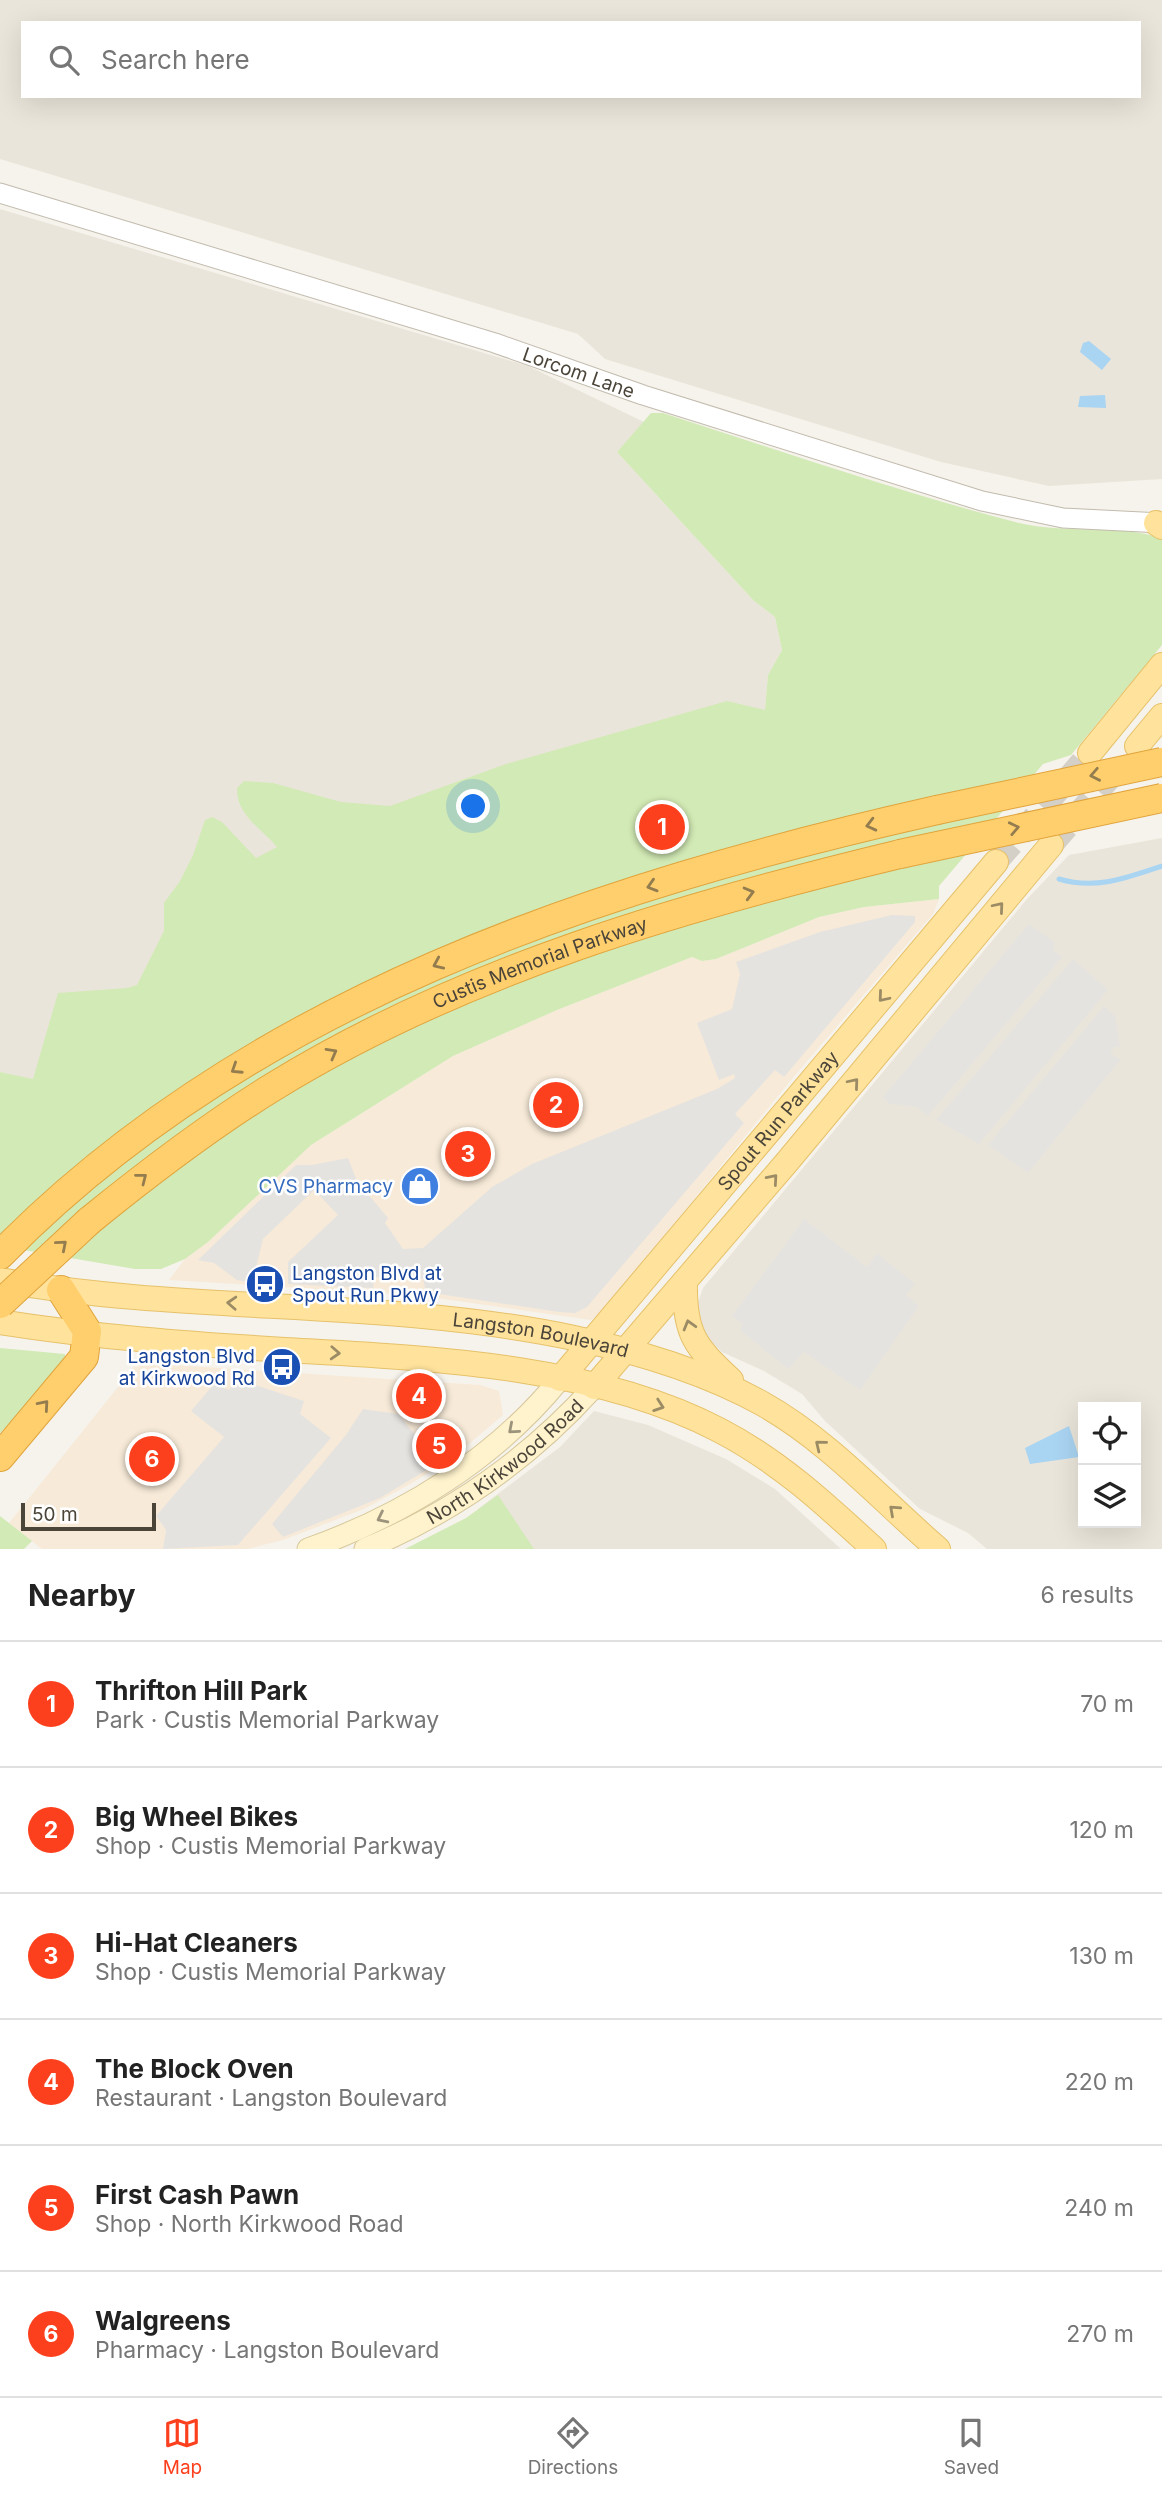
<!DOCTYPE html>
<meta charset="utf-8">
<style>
:root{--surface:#fff;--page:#f2f2f2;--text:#222;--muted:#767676;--line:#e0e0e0;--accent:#fc3f1d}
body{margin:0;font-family:Inter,sans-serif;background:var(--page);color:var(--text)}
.controls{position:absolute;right:21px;bottom:21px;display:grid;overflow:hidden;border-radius:0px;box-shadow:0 7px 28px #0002}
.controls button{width:63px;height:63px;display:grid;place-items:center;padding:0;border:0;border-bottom:2px solid var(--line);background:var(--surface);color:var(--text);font:35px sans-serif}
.scale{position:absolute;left:21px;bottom:18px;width:135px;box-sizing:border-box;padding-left:7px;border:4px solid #4b4439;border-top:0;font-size:19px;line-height:24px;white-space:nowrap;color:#4b4439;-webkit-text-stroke:5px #fff;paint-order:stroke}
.you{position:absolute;left:474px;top:807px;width:24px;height:24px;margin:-18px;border:5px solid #fff;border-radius:50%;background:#1a73e8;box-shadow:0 0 0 10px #1a73e833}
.badge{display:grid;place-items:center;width:46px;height:46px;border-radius:50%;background:var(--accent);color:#fff;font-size:23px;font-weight:700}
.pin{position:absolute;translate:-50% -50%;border:4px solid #fff;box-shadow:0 2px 7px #0006}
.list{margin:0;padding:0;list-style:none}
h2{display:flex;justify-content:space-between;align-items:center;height:91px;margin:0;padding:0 28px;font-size:30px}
h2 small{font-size:23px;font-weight:400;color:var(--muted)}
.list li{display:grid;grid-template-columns:46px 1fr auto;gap:21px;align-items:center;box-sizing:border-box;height:126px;padding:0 28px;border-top:2px solid var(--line)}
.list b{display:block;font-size:26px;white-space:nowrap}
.list p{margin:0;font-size:23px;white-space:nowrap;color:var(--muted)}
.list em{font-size:23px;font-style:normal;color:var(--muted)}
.icon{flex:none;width:38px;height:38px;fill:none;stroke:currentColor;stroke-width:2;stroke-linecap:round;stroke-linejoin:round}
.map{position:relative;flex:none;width:1162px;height:1549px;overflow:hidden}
.search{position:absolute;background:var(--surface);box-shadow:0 7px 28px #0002;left:21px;right:21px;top:21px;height:77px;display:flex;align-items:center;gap:18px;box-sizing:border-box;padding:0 24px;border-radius:0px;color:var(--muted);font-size:26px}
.sheet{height:847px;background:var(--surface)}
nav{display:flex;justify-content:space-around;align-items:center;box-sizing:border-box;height:98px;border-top:2px solid var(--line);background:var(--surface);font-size:19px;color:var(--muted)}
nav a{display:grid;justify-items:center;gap:4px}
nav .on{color:var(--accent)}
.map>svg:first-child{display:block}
.residential{fill:#eae5da;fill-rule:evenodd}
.commercial{fill:#f7ead8}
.green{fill:#d2eab5}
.parking{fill:#e5e3e0}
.water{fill:#a9d4f2}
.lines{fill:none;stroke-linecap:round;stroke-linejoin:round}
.stream{stroke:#a9d4f2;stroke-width:5}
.primary-tunnel{stroke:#d4d0c8;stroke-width:24;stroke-dasharray:24 12;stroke-linecap:butt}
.tertiary-casing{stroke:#c2bbae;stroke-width:21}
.secondary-casing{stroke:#d6c79b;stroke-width:23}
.primary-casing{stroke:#e6c16a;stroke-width:26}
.motorway-casing{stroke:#e0a43c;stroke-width:30}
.tertiary{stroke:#fff;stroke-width:19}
.secondary{stroke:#fff3cd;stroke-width:21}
.primary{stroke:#ffe39c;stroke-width:24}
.motorway{stroke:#ffcf6e;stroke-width:28}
.motorway-bridge-casing{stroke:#e0a43c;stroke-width:30;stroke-linecap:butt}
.motorway-bridge{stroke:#ffcf6e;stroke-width:28}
.oneway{stroke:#937c4e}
.oneway2{stroke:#9c8c66}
.oneway3{stroke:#9c937c}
.labels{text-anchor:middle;stroke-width:5;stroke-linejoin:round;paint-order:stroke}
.street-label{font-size:19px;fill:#4b4439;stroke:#fff}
.shop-label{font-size:19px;fill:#366cbe;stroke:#fff;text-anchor:end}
.transit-label{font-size:19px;fill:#164399;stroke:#fff;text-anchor:start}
</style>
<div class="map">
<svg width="1162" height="1549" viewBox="0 0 1162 1549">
<rect width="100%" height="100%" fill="#f6f3ec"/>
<!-- residential -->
<g class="residential">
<path d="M0,0h1162v479l-113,7 -108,-24 -336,-103 -27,-25 -578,-175zM23,23h1116v73h-1116z"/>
<polygon points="0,209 528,366 644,422 617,452 754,601 775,617 782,650 768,675 765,711 137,995 33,1080 0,1072"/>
<path d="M1162,838v711h-175l-19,-16 -48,-24 -95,-88 -23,-27 -38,-23 -42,-19 -15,-14 -8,-13 -2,-20 6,-17 324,-389 42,-44zM1083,1407h53v116h-53z"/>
<polygon points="594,1411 648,1425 726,1459 775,1489 841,1549 488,1549 478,1509 560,1447"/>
</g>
<!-- commercial -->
<g class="commercial">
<polygon points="939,899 933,914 792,1079 602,1312 591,1320 415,1295 169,1280 185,1259 208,1242 311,1145 453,1056 557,1010 692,957 702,961 716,959 819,917 864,907"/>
<polygon points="158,1364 480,1385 499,1391 503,1415 457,1454 412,1483 364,1509 283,1540 247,1549 42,1549 9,1523 134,1367"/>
</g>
<!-- green -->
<g class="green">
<path d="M651,413h12c118,38 236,79 356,110 46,11 97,1 143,15v107l-91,110 -28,9 -104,122v13l-75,8 -45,10 -103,42 -14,2 -10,-4 -135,53 -104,46 -142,89 -103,97 -23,17 -24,10h-26l-135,-23v-174l33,7 25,-86 69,-5 10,-3 27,-54v-28l16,-22 13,-26 12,-35 7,-3 10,5 34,36 21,-11c-15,-18 -41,-32 -40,-59l7,-7 29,2 68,19 49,4 116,-42 221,-63 38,9 3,-35 14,-25 -7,-33 -21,-16 -137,-149z"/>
<polygon points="0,1348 65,1354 64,1369 0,1433"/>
<polygon points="498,1495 534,1549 405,1549 466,1518"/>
<polygon points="0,1516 32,1541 24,1549 0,1549"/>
</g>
<!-- parking -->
<g class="parking">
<polygon points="892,915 915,916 915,922 784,1077 775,1070 735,1114 744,1123 587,1307 575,1313 559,1312 426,1292 423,1279 374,1277 373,1288 288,1284 288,1262 338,1215 314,1190 263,1239 252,1283 237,1280 214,1263 198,1260 296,1165 312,1165 348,1158 357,1181 388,1218 385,1223 403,1249 423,1248 492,1187 532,1164 717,1089 735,1078 734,1074 719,1080 697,1023 732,1009 740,974 736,962 820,932"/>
<polygon points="1029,924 1055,943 1053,950 1062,957 928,1116 917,1107 890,1104 883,1097"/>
<polygon points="1073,959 1108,990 979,1144 936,1120"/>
<polygon points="1104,1006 1115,1016 1120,1047 1114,1047 1110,1053 1120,1060 1028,1173 988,1145"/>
<polygon points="804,1219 867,1267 877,1253 915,1284 906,1295 919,1306 860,1390 804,1352 788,1369 740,1330 743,1324 732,1316"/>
<polygon points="236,1379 304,1401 300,1414 331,1438 238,1545 163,1549 166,1530 156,1516 224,1437 191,1411 214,1384 229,1390"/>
<polygon points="363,1409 398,1414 438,1463 380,1498 283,1537 272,1524 346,1435"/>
</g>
<!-- water -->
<g class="water">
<polygon points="1089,341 1111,359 1102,370 1080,352 1083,343"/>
<polygon points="1105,395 1106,408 1078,407 1080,396"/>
<polygon points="1069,1426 1079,1457 1030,1464 1025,1448"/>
</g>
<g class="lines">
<!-- stream -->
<path class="stream" d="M1059,879c37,11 67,-1 103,-13"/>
<!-- primary-tunnel -->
<g class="primary-tunnel">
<polyline points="1051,845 1120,766"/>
<polyline points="996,862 1090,753"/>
</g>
<!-- tertiary casing -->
<g class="tertiary-casing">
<g id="tertiary">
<path id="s1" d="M0,193l495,150 148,52 339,106 81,17 99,5"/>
</g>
</g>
<!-- secondary casing -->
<g class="secondary-casing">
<g id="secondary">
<path d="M308,1549c96,-34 187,-90 252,-170"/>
<path id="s2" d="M365,1549c89,-37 164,-90 229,-162"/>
</g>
</g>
<!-- primary casing -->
<g class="primary-casing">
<g id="primary">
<polyline points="1156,523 1162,527"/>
<polyline points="1137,746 1162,716"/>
<polyline points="1090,753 1162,665"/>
<path id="s3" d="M0,1280c190,34 384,18 574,58 65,14 130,33 189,66 66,37 118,96 175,145"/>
<path d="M685,1283c-1,50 10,64 46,97"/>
<path d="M0,1322c95,15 189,22 285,28 139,8 308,14 434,80 60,31 106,74 155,119"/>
<path id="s4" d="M560,1379l436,-517"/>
<polyline points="594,1387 787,1162 1051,845"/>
</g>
</g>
<!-- motorway casing -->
<g class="motorway-casing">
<g id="motorway">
<path id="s5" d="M89,1221c59,-48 119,-94 184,-134 190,-117 411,-181 627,-233"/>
<path d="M0,1255c248,-254 599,-369 937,-445"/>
<polyline points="0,1457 84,1357 87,1331 61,1290"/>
</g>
</g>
<!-- tertiary -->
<use href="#tertiary" class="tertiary"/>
<!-- secondary -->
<use href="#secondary" class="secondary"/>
<!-- primary -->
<use href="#primary" class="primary"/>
<!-- motorway -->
<use href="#motorway" class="motorway"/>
<!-- motorway-bridge casing -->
<g class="motorway-bridge-casing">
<g id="motorway-bridge">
<polyline points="937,810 1162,762"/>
<polyline points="900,854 1162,798"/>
<polyline points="0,1304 89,1221"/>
</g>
</g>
<!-- motorway-bridge -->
<use href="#motorway-bridge" class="motorway-bridge"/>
</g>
<!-- one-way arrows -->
<defs><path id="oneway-chevron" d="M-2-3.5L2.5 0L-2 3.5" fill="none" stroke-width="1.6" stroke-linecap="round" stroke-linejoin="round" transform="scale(1.75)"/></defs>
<g class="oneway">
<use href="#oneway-chevron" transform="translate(1095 775) rotate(169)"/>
<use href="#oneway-chevron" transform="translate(871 825) rotate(166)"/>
<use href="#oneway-chevron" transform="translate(1014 828) rotate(-12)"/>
<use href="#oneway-chevron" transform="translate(652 886) rotate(163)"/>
<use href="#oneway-chevron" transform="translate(749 893) rotate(-15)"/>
<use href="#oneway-chevron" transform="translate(438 964) rotate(156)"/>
<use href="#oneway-chevron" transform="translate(332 1053) rotate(-29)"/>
<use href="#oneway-chevron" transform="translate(236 1069) rotate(147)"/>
<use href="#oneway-chevron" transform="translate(142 1178) rotate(-38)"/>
<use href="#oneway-chevron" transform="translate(62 1245) rotate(-41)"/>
<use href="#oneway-chevron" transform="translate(44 1405) rotate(-49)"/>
</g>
<g class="oneway2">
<use href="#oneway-chevron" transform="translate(999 907) rotate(-50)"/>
<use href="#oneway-chevron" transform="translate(883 997) rotate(130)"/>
<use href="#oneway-chevron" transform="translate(854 1083) rotate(-50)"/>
<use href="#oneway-chevron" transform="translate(773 1179) rotate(-49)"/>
<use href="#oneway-chevron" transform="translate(232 1303) rotate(-177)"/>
<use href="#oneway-chevron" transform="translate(689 1325) rotate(-106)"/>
<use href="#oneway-chevron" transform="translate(335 1353) rotate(3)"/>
<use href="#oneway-chevron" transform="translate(659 1406) rotate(19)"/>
<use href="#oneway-chevron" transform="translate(820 1445) rotate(-141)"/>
<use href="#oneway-chevron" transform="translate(894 1510) rotate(-138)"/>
</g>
<g class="oneway3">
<use href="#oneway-chevron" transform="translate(513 1429) rotate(139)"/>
<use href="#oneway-chevron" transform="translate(382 1518) rotate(154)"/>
</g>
<!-- icons -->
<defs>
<g id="shop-disc" transform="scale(2.0125)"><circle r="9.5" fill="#3f7fe0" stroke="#fff"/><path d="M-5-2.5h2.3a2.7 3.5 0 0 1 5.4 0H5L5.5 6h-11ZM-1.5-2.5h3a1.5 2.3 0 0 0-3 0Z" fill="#fff"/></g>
<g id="bus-disc" transform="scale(2.0125)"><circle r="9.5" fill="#1a4fb4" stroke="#fff"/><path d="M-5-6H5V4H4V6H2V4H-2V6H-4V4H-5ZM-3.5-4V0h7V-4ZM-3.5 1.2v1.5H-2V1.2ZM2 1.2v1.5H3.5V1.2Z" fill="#fff"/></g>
</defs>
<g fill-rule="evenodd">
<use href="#shop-disc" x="420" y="1186"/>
<use href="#bus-disc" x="265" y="1284"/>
<use href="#bus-disc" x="282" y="1367"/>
</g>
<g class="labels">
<!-- street labels -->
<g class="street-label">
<text dy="7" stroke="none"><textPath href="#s1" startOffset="606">Lorcom Lane</textPath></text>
<text dy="7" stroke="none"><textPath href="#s5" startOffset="523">Custis Memorial Parkway</textPath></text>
<text dy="7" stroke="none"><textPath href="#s4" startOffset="338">Spout Run Parkway</textPath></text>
<text dy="7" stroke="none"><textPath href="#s3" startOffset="544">Langston Boulevard</textPath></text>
<text dy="7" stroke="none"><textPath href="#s2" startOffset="166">North Kirkwood Road</textPath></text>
</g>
<!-- shop labels -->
<g class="shop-label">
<text x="393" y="1193">CVS Pharmacy</text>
</g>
<!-- transit labels -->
<g class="transit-label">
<text x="292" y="1280">Langston Blvd at<tspan x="292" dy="22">Spout Run Pkwy</tspan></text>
<text x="255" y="1363" text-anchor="end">Langston Blvd<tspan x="255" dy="22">at Kirkwood Rd</tspan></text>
</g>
</g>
</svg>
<div class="controls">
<button><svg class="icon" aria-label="locate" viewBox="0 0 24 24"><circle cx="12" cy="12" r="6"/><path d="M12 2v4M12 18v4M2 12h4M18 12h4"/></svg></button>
<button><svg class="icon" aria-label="layers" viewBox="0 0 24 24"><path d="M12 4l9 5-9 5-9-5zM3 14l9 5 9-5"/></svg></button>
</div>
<div class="scale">50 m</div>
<div class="you"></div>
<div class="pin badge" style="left:662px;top:827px">1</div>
<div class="pin badge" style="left:556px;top:1105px">2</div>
<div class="pin badge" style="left:468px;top:1154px">3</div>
<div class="pin badge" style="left:419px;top:1396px">4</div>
<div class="pin badge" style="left:439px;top:1446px">5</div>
<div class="pin badge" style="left:152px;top:1459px">6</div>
<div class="search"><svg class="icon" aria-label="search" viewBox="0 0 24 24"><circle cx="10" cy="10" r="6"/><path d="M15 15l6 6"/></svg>Search here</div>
</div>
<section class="sheet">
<h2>Nearby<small>6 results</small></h2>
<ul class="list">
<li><span class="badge">1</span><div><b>Thrifton Hill Park</b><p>Park · Custis Memorial Parkway</p></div><em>70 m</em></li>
<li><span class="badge">2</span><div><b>Big Wheel Bikes</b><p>Shop · Custis Memorial Parkway</p></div><em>120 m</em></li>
<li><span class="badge">3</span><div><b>Hi-Hat Cleaners</b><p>Shop · Custis Memorial Parkway</p></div><em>130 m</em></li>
<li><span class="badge">4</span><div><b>The Block Oven</b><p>Restaurant · Langston Boulevard</p></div><em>220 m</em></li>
<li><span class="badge">5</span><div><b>First Cash Pawn</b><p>Shop · North Kirkwood Road</p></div><em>240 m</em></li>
<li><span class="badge">6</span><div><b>Walgreens</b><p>Pharmacy · Langston Boulevard</p></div><em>270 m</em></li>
</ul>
</section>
<nav>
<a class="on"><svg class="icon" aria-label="map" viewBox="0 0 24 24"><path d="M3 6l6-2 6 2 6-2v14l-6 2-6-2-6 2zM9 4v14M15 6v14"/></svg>Map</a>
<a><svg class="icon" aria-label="directions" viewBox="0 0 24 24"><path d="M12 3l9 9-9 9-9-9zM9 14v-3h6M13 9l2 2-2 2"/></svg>Directions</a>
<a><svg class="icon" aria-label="saved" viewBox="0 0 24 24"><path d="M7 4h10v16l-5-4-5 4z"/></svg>Saved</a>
</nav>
